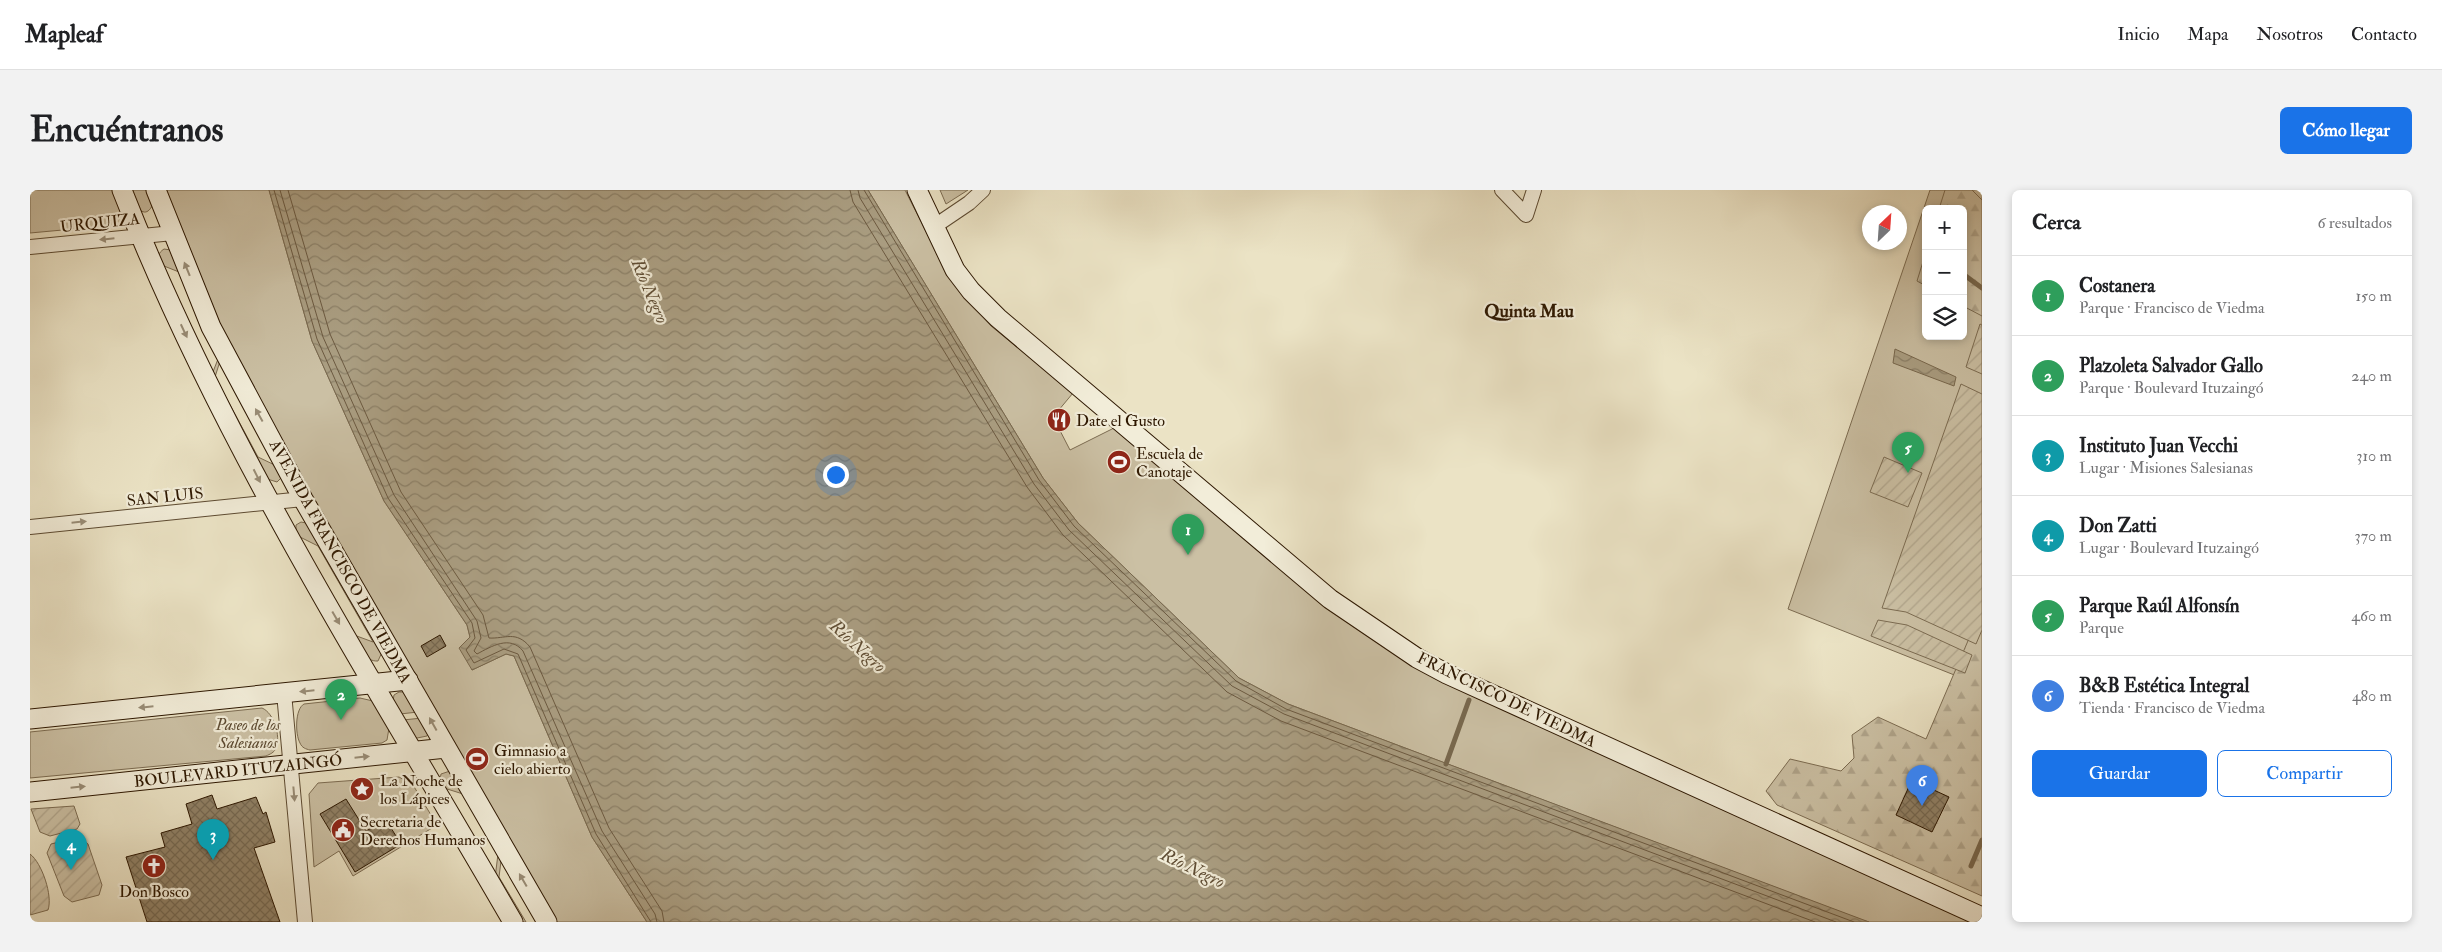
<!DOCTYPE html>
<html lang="es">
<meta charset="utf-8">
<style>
:root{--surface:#fff;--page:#f2f2f2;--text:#202124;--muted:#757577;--line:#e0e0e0;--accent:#1a73e8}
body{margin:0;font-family:"IM FELL Double Pica",serif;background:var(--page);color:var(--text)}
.controls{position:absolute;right:15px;top:15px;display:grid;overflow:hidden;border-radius:8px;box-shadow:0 2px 8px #0003}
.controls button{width:45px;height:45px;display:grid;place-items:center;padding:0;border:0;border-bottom:1px solid var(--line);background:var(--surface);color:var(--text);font:25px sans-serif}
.compass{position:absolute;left:1832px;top:15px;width:45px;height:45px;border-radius:50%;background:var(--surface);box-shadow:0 2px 8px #0003;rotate:25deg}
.you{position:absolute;left:805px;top:284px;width:18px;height:18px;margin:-12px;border:4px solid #fff;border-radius:50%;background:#1a73e8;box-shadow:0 0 0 8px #1a73e833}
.badge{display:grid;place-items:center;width:32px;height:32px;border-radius:50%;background:var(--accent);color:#fff;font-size:16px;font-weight:700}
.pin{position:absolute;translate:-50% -41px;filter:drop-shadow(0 1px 2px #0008)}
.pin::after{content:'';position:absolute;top:26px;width:18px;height:15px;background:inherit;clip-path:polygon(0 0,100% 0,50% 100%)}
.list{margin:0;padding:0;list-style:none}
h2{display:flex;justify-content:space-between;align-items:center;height:65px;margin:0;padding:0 20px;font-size:21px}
h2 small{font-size:16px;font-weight:400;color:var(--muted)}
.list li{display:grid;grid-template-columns:32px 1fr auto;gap:15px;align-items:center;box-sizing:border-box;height:80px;padding:0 20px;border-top:1px solid var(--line)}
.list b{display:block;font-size:19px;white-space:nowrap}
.list p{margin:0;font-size:16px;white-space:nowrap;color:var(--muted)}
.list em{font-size:16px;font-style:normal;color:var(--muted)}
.actions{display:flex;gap:10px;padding:15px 20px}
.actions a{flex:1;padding:11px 0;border:1px solid var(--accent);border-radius:8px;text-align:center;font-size:18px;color:var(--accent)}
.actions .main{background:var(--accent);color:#fff}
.icon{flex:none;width:28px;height:28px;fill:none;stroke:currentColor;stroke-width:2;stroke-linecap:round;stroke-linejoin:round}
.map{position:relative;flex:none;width:1952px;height:732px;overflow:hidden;border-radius:8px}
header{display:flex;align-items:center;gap:30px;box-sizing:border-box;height:70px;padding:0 25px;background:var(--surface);border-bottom:1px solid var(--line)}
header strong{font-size:24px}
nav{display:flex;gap:28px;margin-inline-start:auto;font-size:18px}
.intro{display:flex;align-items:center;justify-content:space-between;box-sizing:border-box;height:120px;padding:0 30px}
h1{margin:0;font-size:35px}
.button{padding:12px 22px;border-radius:8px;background:var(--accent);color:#fff;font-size:18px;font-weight:700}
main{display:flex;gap:30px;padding:0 30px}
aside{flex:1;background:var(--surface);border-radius:8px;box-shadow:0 2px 8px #0003}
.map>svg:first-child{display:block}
.green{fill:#cbc0a4;stroke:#7c6c52;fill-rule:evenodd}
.forest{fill:url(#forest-firs);stroke:#7c6c52}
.garden{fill:url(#garden-furrows);stroke:#7c6c52}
.water{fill:url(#water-waves);stroke:#78684e}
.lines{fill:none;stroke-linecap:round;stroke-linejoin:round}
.shore{stroke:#6c5a41;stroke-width:1}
.stream{stroke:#78684e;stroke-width:5}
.building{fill:url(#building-cross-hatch);stroke:#2d1700}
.street-casing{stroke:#5c4a31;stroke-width:16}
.secondary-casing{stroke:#2d1700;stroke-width:21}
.street{stroke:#f2edd9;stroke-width:14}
.secondary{stroke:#f2edd9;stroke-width:19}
.oneway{fill:#998d77}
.labels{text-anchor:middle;stroke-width:4.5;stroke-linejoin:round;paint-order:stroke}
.street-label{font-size:16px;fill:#2d1700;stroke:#f2edd9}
.poi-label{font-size:16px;fill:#2d1700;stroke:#f2edd9;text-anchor:start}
.park-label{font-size:16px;font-style:italic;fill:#5c4a31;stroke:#f2edd9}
.water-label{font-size:18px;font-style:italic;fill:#5f4d34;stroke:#f2edd9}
.neighbourhood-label{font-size:18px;font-weight:bold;fill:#2d1700;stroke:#f2edd9}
</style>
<header>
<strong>Mapleaf</strong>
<nav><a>Inicio</a><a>Mapa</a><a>Nosotros</a><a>Contacto</a></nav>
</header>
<div class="intro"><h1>Encuéntranos</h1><a class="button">Cómo llegar</a></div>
<main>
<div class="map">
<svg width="1952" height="732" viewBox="0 0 1952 732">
<defs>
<pattern id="forest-firs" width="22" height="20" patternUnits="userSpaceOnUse" patternTransform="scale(1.25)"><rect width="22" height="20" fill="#cbc0a4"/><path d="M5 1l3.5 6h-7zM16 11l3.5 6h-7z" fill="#afa48b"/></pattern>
<pattern id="garden-furrows" width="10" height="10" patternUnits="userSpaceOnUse" patternTransform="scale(1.25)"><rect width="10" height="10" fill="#cbc0a4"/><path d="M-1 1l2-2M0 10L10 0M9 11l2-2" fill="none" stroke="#afa48b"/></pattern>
<pattern id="water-waves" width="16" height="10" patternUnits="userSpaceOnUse" patternTransform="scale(1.25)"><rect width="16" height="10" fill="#aa9e82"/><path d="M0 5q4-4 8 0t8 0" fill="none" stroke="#8b8068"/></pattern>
<pattern id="building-cross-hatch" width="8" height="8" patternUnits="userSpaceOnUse" patternTransform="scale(1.25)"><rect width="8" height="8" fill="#908166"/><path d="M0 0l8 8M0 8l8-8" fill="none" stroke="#766952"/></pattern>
</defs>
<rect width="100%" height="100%" fill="#ebe3c5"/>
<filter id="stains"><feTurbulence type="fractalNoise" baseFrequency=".004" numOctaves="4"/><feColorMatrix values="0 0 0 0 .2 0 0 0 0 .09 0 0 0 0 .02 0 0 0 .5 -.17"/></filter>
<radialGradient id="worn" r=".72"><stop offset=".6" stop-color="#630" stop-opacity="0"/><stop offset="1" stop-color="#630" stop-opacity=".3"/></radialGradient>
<!-- green -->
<g class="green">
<polygon points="0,0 86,0 96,30 87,35 0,43"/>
<path d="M99,0h16l6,3 3,9c-10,24 -21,-1 -25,-12z"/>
<polygon points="132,0 239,0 282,151 354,311 437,435 440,447 442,480 476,464 484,466 562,647 617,732 524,732 280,307 187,134"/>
<polygon points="838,0 875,0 920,89 961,136 1043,203 1023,227 1040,260 1086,237 1296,415 1943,732 1839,732 1832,730 1258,514 1209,488 1048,333 1013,288"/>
<polygon points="910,0 938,0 916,14"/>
<path d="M1900,0h52v496l-194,-77zM1896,19h37v127h-37z"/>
<path d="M134,59l7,1 50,108 -6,19 43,80 23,11v10l-4,4 -13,-4 -53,-101 7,-18 -15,-29 -24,-58 -20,-8c-2,-7 -1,-11 5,-15z"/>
<path d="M271,332l5,1 77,127 -5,11c-14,1 -18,-15 -24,-26l19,7 -55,-96 -22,-11v-10z"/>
<polygon points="369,502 375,502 388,522 370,524 363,511 364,505"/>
<path d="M330,508l13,3 16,27 -2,12 -5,3 -72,7c-4,-1 -8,-2 -10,-7 -5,-9 -5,-34 4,-39z"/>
<path d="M232,518c12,5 19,28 14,40 -2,5 -6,6 -10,8l-236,22v-46z"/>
<polygon points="392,528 399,541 397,546 387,548 382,546 373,530"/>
<polygon points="420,581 472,663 469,687 496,732 492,732 465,688 468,664 433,604 414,598 410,589 411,584"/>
<polygon points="369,587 383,595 407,635 323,686 309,661 284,677 279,604 288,593"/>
</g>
<!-- forest -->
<g class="forest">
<polygon points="1915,0 1942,0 1952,10 1952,126 1933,116 1933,19 1909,19"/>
<polygon points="1896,62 1896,96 1887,91"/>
<polygon points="1952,418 1952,706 1747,615 1736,601 1760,569 1811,581 1824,568 1822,545 1848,527 1896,549"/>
</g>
<!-- garden -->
<g class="garden">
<polygon points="1950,134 1952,135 1952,184 1936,177"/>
<polygon points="1931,194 1952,204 1952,440 1946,454 1876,422 1852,418"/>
<polygon points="1854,267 1892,283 1878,317 1840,302"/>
<polygon points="1848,430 1877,435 1942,465 1935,483 1841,446"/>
<polygon points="44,616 50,634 47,639 20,646 10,642 1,619"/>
<polygon points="49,647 58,654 72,695 69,705 42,712 34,706 17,663 21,654"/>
<path d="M0,664c12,9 23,42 18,56l-18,5z"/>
</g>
<!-- water -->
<g class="water">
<polygon points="239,0 838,0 1013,288 1048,333 1209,488 1258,514 1839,732 617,732 562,647 484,466 476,464 442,480 429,458 440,447 437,435 354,311 282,151"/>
<polygon points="1865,159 1926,187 1924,196 1863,173"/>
</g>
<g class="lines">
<!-- shore -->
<g class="shore">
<polyline points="244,0 287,149 358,308 442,433 445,448 436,460 444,473 474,459 488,464 566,644 621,732"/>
<path d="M250,0l43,147 71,158 83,126 4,17 -7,13 3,3c15,-8 33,-19 46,-3l79,180 53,83 2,8"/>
<path d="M258,0l42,144 71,158 82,123 6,23c16,1 27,-8 41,9l79,181 53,83 2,11"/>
<polyline points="820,0 823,12 997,297 1033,345 1197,502 1251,531 1785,732"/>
<polyline points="828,0 830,8 1004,294 1039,340 1202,496 1254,524 1806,732"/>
<polyline points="834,0 1009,290 1044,336 1206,491 1256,519 1824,732"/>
</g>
<!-- stream -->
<g class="stream">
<polyline points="1933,84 1952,98"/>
<polyline points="1416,574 1439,510"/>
<polyline points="1941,676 1952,650"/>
</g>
</g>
<!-- building -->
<g class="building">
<polygon points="410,445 416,456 397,467 391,456"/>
<polygon points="1882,590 1919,607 1902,642 1866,625"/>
<polygon points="182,605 187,619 226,607 233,624 236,622 245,652 224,658 250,732 117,732 96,667 135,657 131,643 162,634 156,614"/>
<polygon points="316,609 336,641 356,630 371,654 325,682 290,624"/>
</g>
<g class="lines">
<!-- street casing -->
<g class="street-casing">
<g id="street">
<polyline points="1472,0 1496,25 1504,0"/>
<polyline points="905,36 939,13 953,0"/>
<polyline points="0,57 143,43"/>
<polyline points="0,337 273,309"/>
<polyline points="254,503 275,732"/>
</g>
</g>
<!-- secondary casing -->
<g class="secondary-casing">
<g id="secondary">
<path d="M92,0c101,258 253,493 391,732"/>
<polyline points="126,0 181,137 273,309 517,732"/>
<polyline points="887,0 925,80 941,101 968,128 1300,409 1387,468 1417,484 1952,727"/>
<polyline points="0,529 378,490"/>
<polyline points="0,602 416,558"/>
</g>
</g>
<!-- street -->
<use href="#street" class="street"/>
<!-- secondary -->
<use href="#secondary" class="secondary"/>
</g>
<!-- one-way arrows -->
<defs><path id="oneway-solid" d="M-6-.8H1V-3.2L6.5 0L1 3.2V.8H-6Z" transform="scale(1.25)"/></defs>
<g class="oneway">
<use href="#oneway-solid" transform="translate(77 49) rotate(174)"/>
<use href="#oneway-solid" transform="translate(157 79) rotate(-112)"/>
<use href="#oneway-solid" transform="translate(154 141) rotate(65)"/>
<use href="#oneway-solid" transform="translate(229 225) rotate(-119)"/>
<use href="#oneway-solid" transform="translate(227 286) rotate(63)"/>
<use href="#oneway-solid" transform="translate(49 332) rotate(-6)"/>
<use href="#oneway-solid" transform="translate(306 428) rotate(60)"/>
<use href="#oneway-solid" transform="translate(277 501) rotate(174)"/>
<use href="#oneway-solid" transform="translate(116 517) rotate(174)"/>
<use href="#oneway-solid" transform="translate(403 534) rotate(-119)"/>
<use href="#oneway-solid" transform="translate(332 567) rotate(-6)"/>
<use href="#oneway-solid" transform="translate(48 597) rotate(-6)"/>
<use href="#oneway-solid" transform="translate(264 604) rotate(85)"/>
<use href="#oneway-solid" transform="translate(493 690) rotate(-120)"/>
</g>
<!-- icons -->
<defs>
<g id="restaurant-disc" transform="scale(1.25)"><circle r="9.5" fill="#8f2418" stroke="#f2edd9"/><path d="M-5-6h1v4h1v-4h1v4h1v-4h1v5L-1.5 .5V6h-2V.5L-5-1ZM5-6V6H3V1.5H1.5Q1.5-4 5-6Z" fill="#fff"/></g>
<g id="stadium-disc" transform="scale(1.25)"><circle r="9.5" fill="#8f2418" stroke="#f2edd9"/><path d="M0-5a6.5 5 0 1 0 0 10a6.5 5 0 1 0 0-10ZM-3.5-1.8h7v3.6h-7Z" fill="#fff"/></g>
<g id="sight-disc" transform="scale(1.25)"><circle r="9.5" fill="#8f2418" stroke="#f2edd9"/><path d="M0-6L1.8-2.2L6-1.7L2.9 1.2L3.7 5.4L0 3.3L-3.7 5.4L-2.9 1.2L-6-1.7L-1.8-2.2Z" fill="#fff"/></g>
<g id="civic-disc" transform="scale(1.25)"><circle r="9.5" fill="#8f2418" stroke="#f2edd9"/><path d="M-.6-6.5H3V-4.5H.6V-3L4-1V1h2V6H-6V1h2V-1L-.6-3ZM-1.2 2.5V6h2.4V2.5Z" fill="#fff"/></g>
<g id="church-disc" transform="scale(1.25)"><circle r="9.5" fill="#8f2418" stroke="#f2edd9"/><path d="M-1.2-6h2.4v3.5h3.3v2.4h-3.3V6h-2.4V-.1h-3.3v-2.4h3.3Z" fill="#fff"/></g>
</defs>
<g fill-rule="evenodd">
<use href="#restaurant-disc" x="1029" y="230"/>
<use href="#stadium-disc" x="1089" y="272"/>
<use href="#stadium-disc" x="447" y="569"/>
<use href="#sight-disc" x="332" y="599"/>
<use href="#civic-disc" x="313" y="640"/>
<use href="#church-disc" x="124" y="676"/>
</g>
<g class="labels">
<!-- street labels -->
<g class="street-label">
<text transform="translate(70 32) rotate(-6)" y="6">URQUIZA</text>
<text transform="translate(135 306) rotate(-6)" y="6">SAN LUIS</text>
<text transform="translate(311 371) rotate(61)" y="6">AVENIDA FRANCISCO DE VIEDMA</text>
<text transform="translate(1477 509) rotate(26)" y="6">FRANCISCO DE VIEDMA</text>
<text transform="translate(208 580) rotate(-6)" y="6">BOULEVARD ITUZAINGÓ</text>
</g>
<!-- poi labels -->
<g class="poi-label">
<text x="1046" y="236">Date el Gusto</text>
<text x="1106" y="269">Escuela de<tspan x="1106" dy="18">Canotaje</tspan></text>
<text x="464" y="566">Gimnasio a<tspan x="464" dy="18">cielo abierto</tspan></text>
<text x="350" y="596">La Noche de<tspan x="350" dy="18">los Lápices</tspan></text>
<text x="330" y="637">Secretaria de<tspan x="330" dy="18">Derechos Humanos</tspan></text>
<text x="124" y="707" text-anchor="middle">Don Bosco</text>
</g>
<!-- park labels -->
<g class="park-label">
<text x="218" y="540">Paseo de los<tspan x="218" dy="18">Salesianos</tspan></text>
</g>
<!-- water labels -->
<g class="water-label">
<text transform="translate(620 101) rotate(67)" y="6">Río Negro</text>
<text transform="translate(828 456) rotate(42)" y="6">Río Negro</text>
<text transform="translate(1163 678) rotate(26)" y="6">Río Negro</text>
</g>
<!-- neighbourhood labels -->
<g class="neighbourhood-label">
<text x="1499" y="127">Quinta Mau</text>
</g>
</g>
<rect width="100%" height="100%" filter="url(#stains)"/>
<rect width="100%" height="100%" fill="url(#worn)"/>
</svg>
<div class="controls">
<button>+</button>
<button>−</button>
<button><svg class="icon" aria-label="layers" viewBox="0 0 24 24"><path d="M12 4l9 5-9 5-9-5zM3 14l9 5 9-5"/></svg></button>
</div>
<svg class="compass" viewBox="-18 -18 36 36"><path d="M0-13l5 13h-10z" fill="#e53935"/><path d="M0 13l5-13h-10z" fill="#757577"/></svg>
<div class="you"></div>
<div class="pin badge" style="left:1158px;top:365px;background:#2e9e5b">1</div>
<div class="pin badge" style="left:311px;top:530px;background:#2e9e5b">2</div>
<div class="pin badge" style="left:183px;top:670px;background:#0f9aa8">3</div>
<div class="pin badge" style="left:41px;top:680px;background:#0f9aa8">4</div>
<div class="pin badge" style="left:1878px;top:283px;background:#2e9e5b">5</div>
<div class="pin badge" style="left:1892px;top:616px;background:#3f7fe0">6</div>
</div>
<aside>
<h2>Cerca<small>6 resultados</small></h2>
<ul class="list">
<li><span class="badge" style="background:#2e9e5b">1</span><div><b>Costanera</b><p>Parque · Francisco de Viedma</p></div><em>150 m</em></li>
<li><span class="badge" style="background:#2e9e5b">2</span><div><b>Plazoleta Salvador Gallo</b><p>Parque · Boulevard Ituzaingó</p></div><em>240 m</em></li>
<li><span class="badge" style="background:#0f9aa8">3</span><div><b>Instituto Juan Vecchi</b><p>Lugar · Misiones Salesianas</p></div><em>310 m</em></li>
<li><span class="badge" style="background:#0f9aa8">4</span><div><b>Don Zatti</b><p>Lugar · Boulevard Ituzaingó</p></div><em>370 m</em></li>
<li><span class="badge" style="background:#2e9e5b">5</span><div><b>Parque Raúl Alfonsín</b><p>Parque</p></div><em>460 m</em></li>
<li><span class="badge" style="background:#3f7fe0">6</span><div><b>B&amp;B Estética Integral</b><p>Tienda · Francisco de Viedma</p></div><em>480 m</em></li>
</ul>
<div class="actions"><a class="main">Guardar</a><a>Compartir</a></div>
</aside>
</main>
